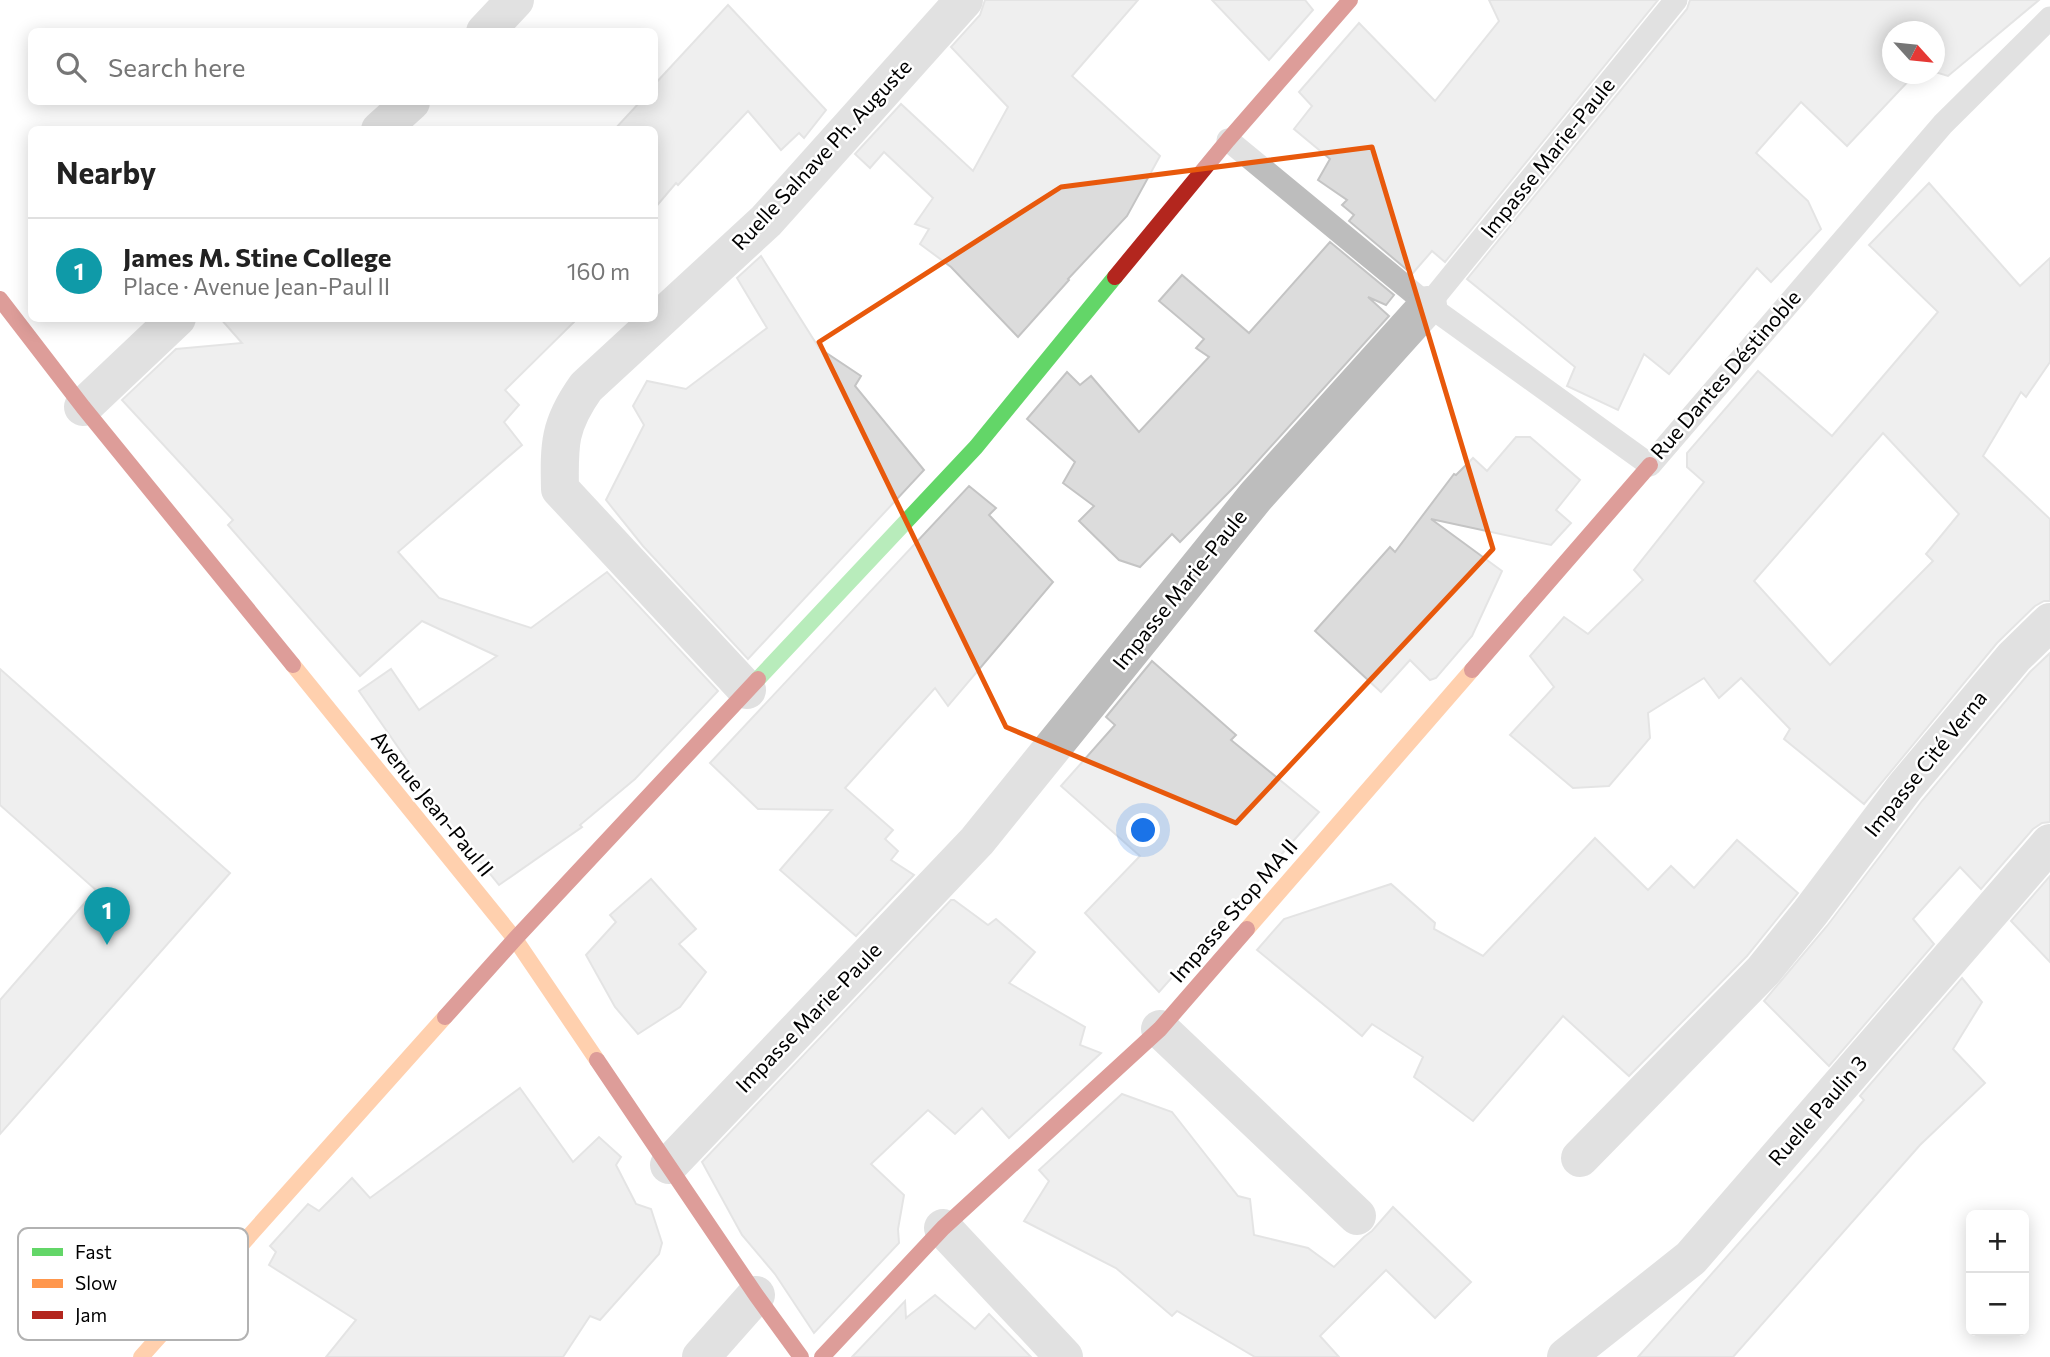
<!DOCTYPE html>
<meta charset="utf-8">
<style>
:root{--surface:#fff;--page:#f2f2f2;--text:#222;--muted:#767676;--line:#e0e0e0;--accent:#7c3aed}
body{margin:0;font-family:Commissioner,sans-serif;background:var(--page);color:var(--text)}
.controls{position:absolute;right:21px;bottom:21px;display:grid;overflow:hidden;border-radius:10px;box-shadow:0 4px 18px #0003}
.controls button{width:63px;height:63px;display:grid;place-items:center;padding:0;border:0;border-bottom:2px solid var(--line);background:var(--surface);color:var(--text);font:35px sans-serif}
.compass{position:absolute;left:1882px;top:21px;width:63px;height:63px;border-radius:50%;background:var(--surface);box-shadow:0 4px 18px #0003;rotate:117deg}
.you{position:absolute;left:1144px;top:831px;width:24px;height:24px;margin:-18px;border:5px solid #fff;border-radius:50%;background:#1a73e8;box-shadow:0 0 0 10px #1a73e833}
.badge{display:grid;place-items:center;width:46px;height:46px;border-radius:50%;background:var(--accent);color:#fff;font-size:23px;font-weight:700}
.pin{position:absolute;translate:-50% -58px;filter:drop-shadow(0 2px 4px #0008)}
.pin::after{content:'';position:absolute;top:37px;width:24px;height:21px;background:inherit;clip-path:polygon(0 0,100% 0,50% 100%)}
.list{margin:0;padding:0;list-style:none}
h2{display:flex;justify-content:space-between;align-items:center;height:91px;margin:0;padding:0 28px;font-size:30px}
h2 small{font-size:23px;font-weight:400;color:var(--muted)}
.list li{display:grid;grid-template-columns:46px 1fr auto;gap:21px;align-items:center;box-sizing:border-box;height:105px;padding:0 28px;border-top:2px solid var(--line)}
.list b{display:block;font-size:26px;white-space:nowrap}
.list p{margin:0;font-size:23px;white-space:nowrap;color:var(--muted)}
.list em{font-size:23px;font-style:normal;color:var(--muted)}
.icon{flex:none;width:38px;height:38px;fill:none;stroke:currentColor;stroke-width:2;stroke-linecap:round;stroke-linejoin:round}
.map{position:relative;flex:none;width:2050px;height:1357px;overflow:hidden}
.search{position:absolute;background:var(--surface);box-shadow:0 4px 18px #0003;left:28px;top:28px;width:630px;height:77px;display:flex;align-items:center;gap:18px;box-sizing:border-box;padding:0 24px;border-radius:10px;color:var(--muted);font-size:26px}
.panel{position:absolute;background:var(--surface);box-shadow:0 4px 18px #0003;left:28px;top:126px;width:630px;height:196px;border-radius:10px}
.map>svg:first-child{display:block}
.building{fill:#dcdcdc;stroke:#c4c4c4;stroke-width:2;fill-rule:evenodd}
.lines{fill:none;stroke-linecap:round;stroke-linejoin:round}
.lane{stroke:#bdbdbd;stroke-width:23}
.street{stroke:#bdbdbd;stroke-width:38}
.fast{stroke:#63d668;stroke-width:16}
.slow{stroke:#ff974d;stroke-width:16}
.jam{stroke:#b3261e;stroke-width:16}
.marked{fill:none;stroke:#e8590c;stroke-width:5;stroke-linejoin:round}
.labels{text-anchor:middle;stroke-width:5;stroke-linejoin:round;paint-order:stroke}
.street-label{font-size:21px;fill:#000;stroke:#fff}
.key{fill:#fff;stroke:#b2b2b2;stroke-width:2}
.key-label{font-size:19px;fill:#000}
</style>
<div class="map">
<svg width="2050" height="1357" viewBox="0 0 2050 1357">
<rect width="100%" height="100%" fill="#fff"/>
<!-- building -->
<g class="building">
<polygon points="985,0 1138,0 1072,76 1160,156 1127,216 1068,279 1069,280 1018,337 951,267 920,244 929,229 915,224 933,198 884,152 870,168 855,154 901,104 973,171 1008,107 951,47 980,15"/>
<polygon points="1212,0 1305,0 1313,10 1269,60"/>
<polygon points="1489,0 1658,0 1445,262 1432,251 1412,274 1349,221 1354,215 1342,205 1347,200 1318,180 1330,159 1294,129 1312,106 1299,92 1359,23 1435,101 1499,21"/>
<polygon points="1690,0 2039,0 1948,76 1935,72 1935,32 1893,32 1893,74 1915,74 1847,146 1801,102 1756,153 1808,201 1821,229 1771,282 1757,268 1669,374 1644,354 1618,410 1567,386 1575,367 1467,279 1687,9"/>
<polygon points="728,5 826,110 804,138 799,133 781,150 748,111 678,185 676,183 654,209 654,130 614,130 640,102 654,102 654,85"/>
<path d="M1929,183l91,103 30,-28v104l-24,35 -5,-5 -38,64 67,63v82h-6l-9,5 -38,37 -133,161 -80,-65 6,-10 -49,-51 -22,20 -15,-20 -56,35 2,25 -41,48 -36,2 -63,-53 44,-48 -24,-31 34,-39 24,17 55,-54 -9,-10 70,-88 -17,-15v-14l71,-82 74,65 106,-124 -69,-67zM1883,433l76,81 -33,40 7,7 -103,104 -76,-84z"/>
<polygon points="1330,242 1394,295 1386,305 1368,297 1389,316 1237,484 1180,542 1172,534 1140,567 1119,560 1079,521 1094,506 1063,483 1075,462 1027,419 1067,372 1080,385 1091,376 1139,432 1209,357 1196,348 1204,339 1159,301 1182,275 1249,333"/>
<polygon points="761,256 819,348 861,376 855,386 924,470 748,659 643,546 606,500 644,425 633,406 647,381 686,389 767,328 737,278"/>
<polygon points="220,318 578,318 505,390 519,405 504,422 522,445 398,552 439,598 531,628 607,572 718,691 635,779 580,825 582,827 499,885 403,767 409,763 359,691 391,669 419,710 497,656 422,621 360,676 228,525 233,520 122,400 176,349 242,343"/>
<polygon points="1516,437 1530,437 1580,480 1556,510 1571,523 1551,545 1431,519 1502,571 1472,636 1436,678 1430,680 1410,660 1381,692 1315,631 1390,547 1395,552 1454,474 1456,475 1473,458 1487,471"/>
<polygon points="969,486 996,508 989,515 1053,582 948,706 935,688 845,788 893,830 885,839 898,851 891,860 914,875 856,936 780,870 832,810 758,809 710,763"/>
<polygon points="2050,653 2050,822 2042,823 2033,829 1981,889 1960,867 1913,919 1934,944 1829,1066 1764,1001 1827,926 1922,801 2030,672"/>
<polygon points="1152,661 1236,735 1231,740 1319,812 1159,992 1085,913 1140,856 1061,786 1115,725 1106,717"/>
<polygon points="0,669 230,873 0,1134 0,1000 96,890 0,805"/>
<polygon points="1595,838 1648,890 1671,866 1694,888 1737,840 1798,893 1747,956 1629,1076 1563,1016 1473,1121 1414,1077 1423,1057 1372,1024 1362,1036 1257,950 1284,919 1391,884 1435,923 1434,929 1483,956"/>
<polygon points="2050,876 2050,962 2011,921"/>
<polygon points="651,879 696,929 679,944 706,972 680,1007 638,1034 615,1007 586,955 616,922 610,915"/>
<polygon points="951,900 954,900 988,925 996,919 1035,952 1009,983 1085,1027 1080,1045 1101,1053 1009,1138 982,1108 955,1134 928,1110 871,1164 904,1195 898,1229 899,1243 814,1333 775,1274 742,1235 702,1162"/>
<polygon points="1962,978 1982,1002 1953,1049 1985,1083 1920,1145 1733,1357 1638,1357 1817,1155 1864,1100 1860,1096"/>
<polygon points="520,1088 573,1162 599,1137 621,1157 616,1165 636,1204 651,1209 662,1243 659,1254 600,1320 590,1316 563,1357 326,1357 356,1320 269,1265 276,1252 270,1246 308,1204 319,1211 352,1178 370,1198"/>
<polygon points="1122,1094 1172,1112 1238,1196 1250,1199 1254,1235 1308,1248 1334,1267 1364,1237 1372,1231 1393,1207 1471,1282 1435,1318 1386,1270 1320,1336 1339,1357 1255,1357 1177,1311 1172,1316 1116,1268 1024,1221 1049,1181 1039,1170"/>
<polygon points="935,1295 975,1329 989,1314 1031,1357 852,1357 905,1301 906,1318"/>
</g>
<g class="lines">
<!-- lane -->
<g class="lane">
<polyline points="1228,140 1428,305 1650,465 1943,124 2050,18"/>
<polyline points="1428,305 1676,0"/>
</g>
<!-- street -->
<g class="street">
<polyline points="485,32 515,0"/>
<polyline points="380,130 411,102"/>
<polyline points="83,407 177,318"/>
<path d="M747,690l-187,-201c-1,-45 -1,-64 26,-102l180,-166 198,-221"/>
<polyline points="1160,1029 1357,1216"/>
<polyline points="1580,1158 1763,971 1810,913 1905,787 2014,657 2050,622"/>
<polyline points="669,1165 977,841 1256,496 1428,305"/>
<polyline points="943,1228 1064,1357"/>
<polyline points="701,1357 756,1295"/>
<polyline points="1566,1357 1691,1258 2050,843"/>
</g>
<!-- fast -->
<polyline class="fast" points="758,679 976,447 1115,277"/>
<!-- slow -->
<g class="slow">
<polyline points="293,665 515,939 597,1060"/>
<polyline points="1247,929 1472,670"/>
<polyline points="141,1357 445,1017"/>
</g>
<!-- jam -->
<g class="jam">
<polyline points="1115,277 1228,140 1350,0"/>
<polyline points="0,299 83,407 293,665"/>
<polyline points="1472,670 1650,465"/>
<polyline points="445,1017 515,939 758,679"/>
<polyline points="597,1060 756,1295 801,1357"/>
<polyline points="822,1357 943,1228 1160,1029 1247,929"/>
</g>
</g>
<!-- marked area -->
<path d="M0 0H2050V1357H0ZM1372,147l121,402 -257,274 -230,-96 -187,-385 242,-155z" fill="#fff" fill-opacity=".55" fill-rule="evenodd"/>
<path class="marked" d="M1372,147l121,402 -257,274 -230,-96 -187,-385 242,-155z"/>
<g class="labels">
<!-- street labels -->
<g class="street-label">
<text transform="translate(822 155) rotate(-47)" y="7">Ruelle Salnave Ph. Auguste</text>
<text transform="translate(1548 158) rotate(-51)" y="7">Impasse Marie-Paule</text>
<text transform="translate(1726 375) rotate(-49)" y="7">Rue Dantes Déstinoble</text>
<text transform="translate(1180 590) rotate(-51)" y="7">Impasse Marie-Paule</text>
<text transform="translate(1926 764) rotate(-51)" y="7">Impasse Cité Verna</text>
<text transform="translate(432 804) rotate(51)" y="7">Avenue Jean-Paul II</text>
<text transform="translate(1234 911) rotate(-49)" y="7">Impasse Stop MA II</text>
<text transform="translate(809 1018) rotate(-46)" y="7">Impasse Marie-Paule</text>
<text transform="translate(1818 1111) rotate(-49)" y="7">Ruelle Paulin 3</text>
</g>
</g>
<!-- legend -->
<rect x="18" y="1228" width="230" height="112" rx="10" class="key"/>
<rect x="32" y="1248" width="31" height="8" fill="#63d668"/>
<rect x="32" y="1279" width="31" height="9" fill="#ff974d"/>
<rect x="32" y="1311" width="31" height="8" fill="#b3261e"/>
<g class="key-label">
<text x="75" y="1259">Fast</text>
<text x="75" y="1290">Slow</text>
<text x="75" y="1322">Jam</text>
</g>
</svg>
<div class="controls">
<button>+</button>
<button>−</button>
</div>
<svg class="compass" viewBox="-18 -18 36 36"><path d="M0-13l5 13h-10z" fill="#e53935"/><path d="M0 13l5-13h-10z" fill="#767676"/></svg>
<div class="you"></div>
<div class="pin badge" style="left:107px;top:945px;background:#0f9aa8">1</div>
<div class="search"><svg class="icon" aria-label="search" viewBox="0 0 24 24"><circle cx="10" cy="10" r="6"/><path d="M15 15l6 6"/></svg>Search here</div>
<section class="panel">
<h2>Nearby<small></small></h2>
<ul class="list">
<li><span class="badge" style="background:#0f9aa8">1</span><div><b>James M. Stine College</b><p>Place · Avenue Jean-Paul II</p></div><em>160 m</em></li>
</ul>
</section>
</div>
